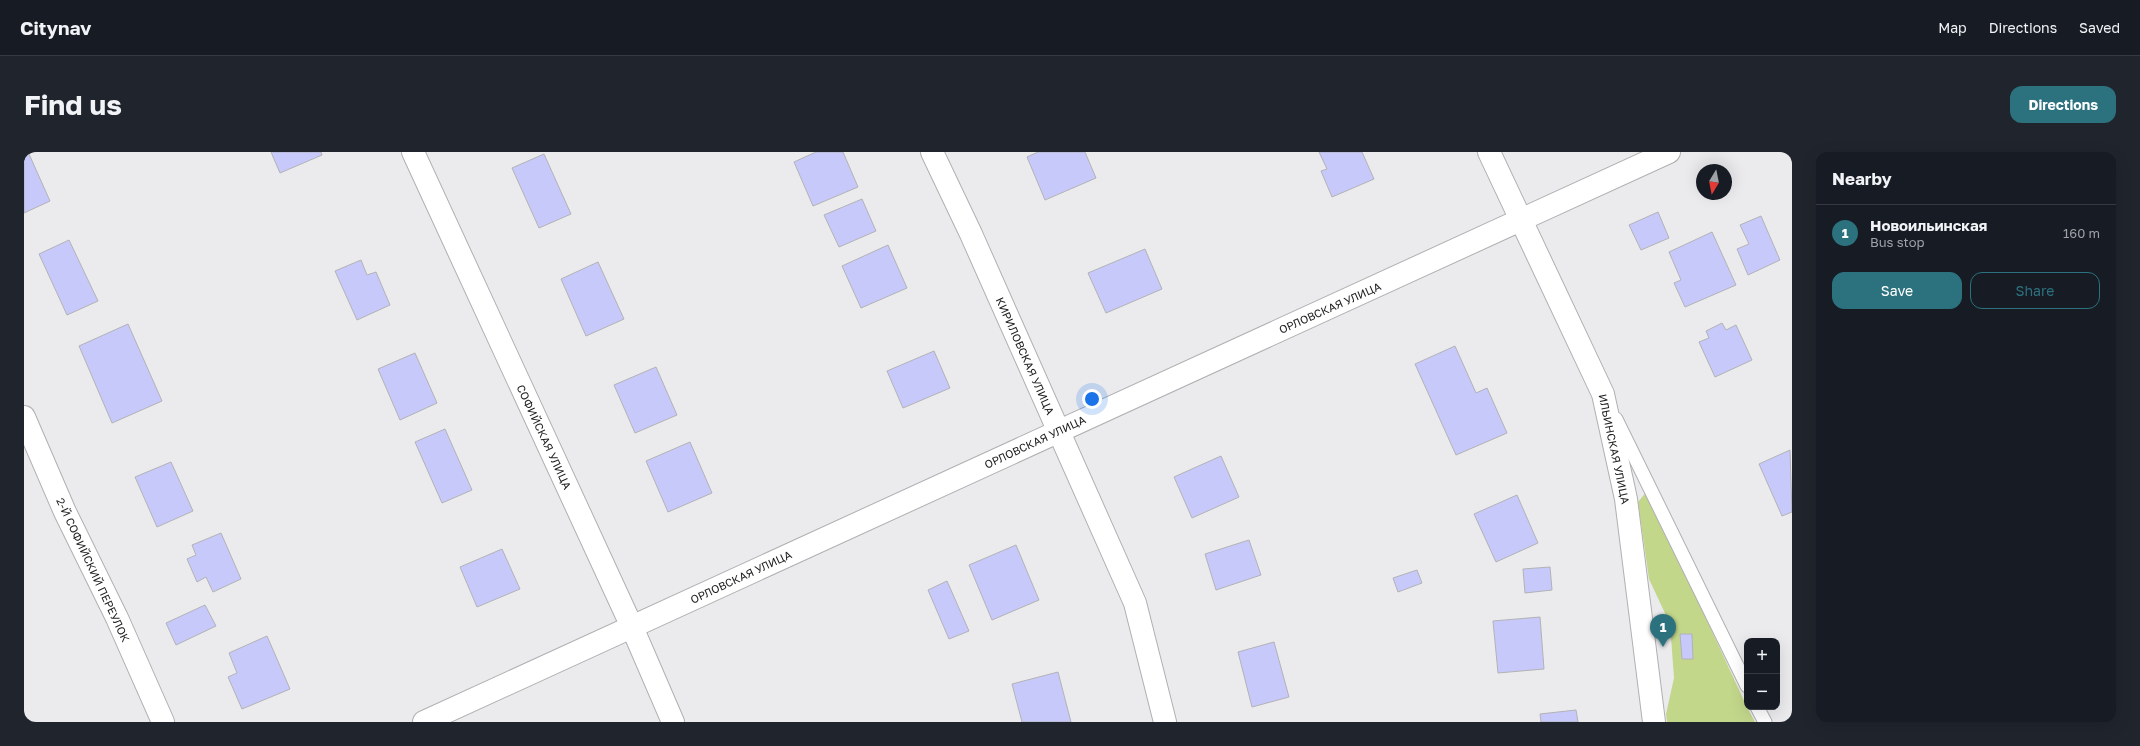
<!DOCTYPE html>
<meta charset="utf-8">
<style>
:root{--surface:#171b24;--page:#20242c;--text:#f1f3f6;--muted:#9ea1a6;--line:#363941;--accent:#2b727e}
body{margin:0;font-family:"Golos Text",sans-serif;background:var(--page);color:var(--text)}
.controls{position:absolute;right:12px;bottom:12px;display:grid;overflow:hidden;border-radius:8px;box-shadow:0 4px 16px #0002}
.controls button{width:36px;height:36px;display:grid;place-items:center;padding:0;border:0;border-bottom:1px solid var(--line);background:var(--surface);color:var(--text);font:20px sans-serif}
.compass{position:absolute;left:1672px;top:12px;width:36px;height:36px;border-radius:50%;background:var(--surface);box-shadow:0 4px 16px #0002;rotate:190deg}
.you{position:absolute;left:1068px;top:247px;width:14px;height:14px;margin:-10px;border:3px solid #fff;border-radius:50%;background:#1a73e8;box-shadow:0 0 0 6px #1a73e833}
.badge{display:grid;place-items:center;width:26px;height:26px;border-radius:50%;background:var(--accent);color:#fff;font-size:13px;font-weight:700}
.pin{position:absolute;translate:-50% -33px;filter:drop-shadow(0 1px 2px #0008)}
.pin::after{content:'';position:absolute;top:21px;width:14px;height:12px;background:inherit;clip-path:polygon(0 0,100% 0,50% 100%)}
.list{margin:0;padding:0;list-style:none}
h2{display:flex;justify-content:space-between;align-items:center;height:52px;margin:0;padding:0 16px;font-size:17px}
h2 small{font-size:13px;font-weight:400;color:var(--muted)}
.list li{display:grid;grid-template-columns:26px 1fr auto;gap:12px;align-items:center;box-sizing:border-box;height:56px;padding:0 16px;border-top:1px solid var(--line)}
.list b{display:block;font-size:15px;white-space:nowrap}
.list p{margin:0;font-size:13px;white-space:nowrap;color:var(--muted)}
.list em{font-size:13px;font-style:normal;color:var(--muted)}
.actions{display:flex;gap:8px;padding:12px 16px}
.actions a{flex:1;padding:9px 0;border:1px solid var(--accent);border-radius:12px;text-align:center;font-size:14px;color:var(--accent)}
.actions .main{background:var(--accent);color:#fff}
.map{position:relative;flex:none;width:1768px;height:570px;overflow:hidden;border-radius:12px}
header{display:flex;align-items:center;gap:24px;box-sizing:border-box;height:56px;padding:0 20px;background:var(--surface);border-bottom:1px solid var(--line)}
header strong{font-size:19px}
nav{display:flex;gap:22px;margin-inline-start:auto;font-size:14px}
.intro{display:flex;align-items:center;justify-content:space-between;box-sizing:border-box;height:96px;padding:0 24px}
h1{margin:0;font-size:28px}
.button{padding:10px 18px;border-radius:12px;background:var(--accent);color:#fff;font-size:14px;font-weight:700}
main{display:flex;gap:24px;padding:0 24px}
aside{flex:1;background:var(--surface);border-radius:12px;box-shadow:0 4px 16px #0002}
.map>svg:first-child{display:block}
.green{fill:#c3d78b}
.building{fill:#c7c9fb;stroke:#b2b2b5}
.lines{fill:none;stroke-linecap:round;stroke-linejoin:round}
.lane-casing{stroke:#b0b0b3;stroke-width:15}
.street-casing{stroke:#b0b0b3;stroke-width:24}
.lane{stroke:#fff;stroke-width:13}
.street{stroke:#fff;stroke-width:22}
.labels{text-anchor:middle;stroke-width:3;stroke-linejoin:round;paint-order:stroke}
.street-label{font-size:11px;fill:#212122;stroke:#fff}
</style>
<header>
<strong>Citynav</strong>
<nav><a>Map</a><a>Directions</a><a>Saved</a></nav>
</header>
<div class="intro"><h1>Find us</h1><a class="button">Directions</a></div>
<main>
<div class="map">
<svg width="1768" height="570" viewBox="0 0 1768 570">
<rect width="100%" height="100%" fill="#ebebee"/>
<!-- green -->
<polygon class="green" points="1623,339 1723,555 1731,570 1643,570 1642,562 1650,526 1646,472 1625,427 1614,350"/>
<!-- building -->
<g class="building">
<polygon points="247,0 297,0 298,3 256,21"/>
<polygon points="792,0 819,0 834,35 789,54 770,10"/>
<polygon points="1014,0 1061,0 1072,26 1021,48 1003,5"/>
<polygon points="1295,0 1338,0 1350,27 1308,45 1297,19 1303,17"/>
<polygon points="5,2 26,49 0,61 0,4"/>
<polygon points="520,2 547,62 515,76 488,16"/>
<polygon points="838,47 852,79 815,95 800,63"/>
<polygon points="1634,60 1645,86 1617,98 1605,73"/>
<polygon points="1737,64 1756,108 1724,123 1713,97 1725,92 1716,73"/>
<polygon points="1688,80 1712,133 1661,155 1650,131 1657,128 1645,100"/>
<polygon points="45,88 74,149 43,163 15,102"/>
<polygon points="864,93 883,136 837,156 818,114"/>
<polygon points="1121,97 1138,137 1082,161 1064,121"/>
<polygon points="337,108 343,123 352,120 366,153 333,168 311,119"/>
<polygon points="574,110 600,167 562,184 537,127"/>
<polygon points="1698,171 1702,178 1712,173 1728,208 1691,225 1675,190 1685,186 1682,179"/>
<polygon points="104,172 138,249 88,271 55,194"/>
<polygon points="1431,194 1452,241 1463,236 1483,281 1432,303 1391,212"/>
<polygon points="910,199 926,236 879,256 863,219"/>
<polygon points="391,201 413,251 376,268 354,217"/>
<polygon points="632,215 653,263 611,281 590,233"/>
<polygon points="421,277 448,338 418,351 391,290"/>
<polygon points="666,290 688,341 644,360 622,309"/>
<polygon points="1766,298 1768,360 1758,364 1735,312"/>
<polygon points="1197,304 1215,345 1168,366 1150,325"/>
<polygon points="147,310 169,359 133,375 111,325"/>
<polygon points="1493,343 1514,391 1472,410 1450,362"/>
<polygon points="197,381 217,427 189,440 182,425 173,430 163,407 172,403 168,393"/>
<polygon points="1225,388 1237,423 1192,438 1181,402"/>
<polygon points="992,393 1015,448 968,468 945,413"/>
<polygon points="478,397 496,437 453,455 436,415"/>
<polygon points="1526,415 1528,438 1501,441 1499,417"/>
<polygon points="1393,418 1398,431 1374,440 1369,426"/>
<polygon points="923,429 945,479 925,487 904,438"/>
<polygon points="181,453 192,474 152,493 142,471"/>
<polygon points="1516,465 1520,517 1474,521 1469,469"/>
<polygon points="1656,482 1668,482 1669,507 1658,507"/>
<polygon points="243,484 266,537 218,557 204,525 213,521 205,501"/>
<polygon points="1250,490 1265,545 1228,555 1214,500"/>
<polygon points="1034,520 1047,570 998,570 988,532"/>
<polygon points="1552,558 1554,570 1517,570 1516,562"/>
</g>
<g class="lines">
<!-- lane casing -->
<g class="lane-casing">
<g id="lane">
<polyline points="1592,267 1723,534"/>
<polyline points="1733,555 1741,570"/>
</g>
</g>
<!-- street casing -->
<g class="street-casing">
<g id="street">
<polyline points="389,0 608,475 649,570"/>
<polyline points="908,0 947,82 1111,451 1141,570"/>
<polyline points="1465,0 1579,242 1602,347 1630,570"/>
<polyline points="0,265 41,360 93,466 139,570"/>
<polyline points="400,570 1645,0"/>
</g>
</g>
<!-- lane -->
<use href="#lane" class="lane"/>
<!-- street -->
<use href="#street" class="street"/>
</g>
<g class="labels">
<!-- street labels -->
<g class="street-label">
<text transform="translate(1306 156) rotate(-24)" y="4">ОРЛОВСКАЯ УЛИЦА</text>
<text transform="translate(1001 204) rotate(66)" y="4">КИРИЛОВСКАЯ УЛИЦА</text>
<text transform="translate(520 285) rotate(65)" y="4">СОФИЙСКАЯ УЛИЦА</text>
<text transform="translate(1011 290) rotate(-25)" y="4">ОРЛОВСКАЯ УЛИЦА</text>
<text transform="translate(1590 297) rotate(78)" y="4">ИЛЬИНСКАЯ УЛИЦА</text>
<text transform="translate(69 418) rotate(65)" y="4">2-Й СОФИЙСКИЙ ПЕРЕУЛОК</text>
<text transform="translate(717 425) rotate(-25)" y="4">ОРЛОВСКАЯ УЛИЦА</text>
</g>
</g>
</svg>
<div class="controls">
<button>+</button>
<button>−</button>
</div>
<svg class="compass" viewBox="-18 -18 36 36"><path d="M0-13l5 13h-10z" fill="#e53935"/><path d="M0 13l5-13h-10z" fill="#9ea1a6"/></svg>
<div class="you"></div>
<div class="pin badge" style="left:1639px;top:495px">1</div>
</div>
<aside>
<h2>Nearby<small></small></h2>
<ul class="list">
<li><span class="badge">1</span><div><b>Новоильинская</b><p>Bus stop</p></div><em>160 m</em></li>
</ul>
<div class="actions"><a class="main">Save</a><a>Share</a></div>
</aside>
</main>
